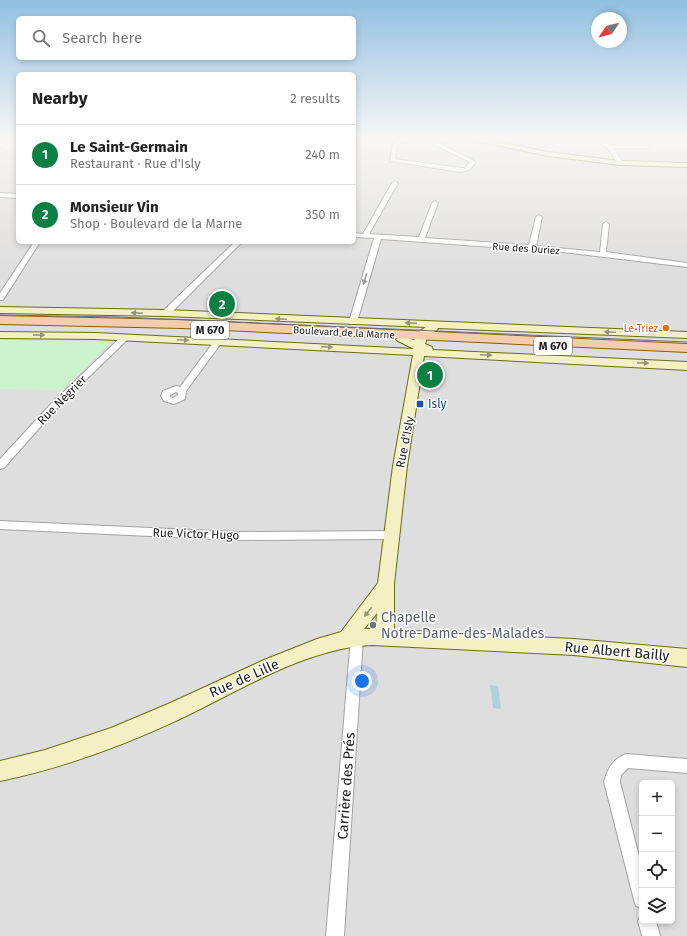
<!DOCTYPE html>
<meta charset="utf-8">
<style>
:root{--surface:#fff;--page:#f2f2f2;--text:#222;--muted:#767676;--line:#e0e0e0;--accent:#0b8043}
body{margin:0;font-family:"Fira Sans",sans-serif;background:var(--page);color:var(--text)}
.controls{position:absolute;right:12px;bottom:12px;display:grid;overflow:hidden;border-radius:6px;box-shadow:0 2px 6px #0003}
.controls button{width:36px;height:36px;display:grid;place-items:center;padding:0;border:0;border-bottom:1px solid var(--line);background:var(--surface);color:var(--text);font:20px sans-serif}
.compass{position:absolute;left:591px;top:12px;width:36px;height:36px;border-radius:50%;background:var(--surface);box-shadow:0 2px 6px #0003;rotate:235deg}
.you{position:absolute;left:362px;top:681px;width:14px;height:14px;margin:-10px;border:3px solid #fff;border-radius:50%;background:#1a73e8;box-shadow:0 0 0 6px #1a73e833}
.badge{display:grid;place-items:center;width:26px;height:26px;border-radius:50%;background:var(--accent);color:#fff;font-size:13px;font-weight:700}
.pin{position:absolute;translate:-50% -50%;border:2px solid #fff;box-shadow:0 1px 4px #0006}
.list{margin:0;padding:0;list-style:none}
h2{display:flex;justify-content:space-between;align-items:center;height:52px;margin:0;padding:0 16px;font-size:17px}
h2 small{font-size:13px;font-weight:400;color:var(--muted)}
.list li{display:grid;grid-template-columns:26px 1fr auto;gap:12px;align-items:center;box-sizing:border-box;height:60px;padding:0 16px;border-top:1px solid var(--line)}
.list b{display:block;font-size:15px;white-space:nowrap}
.list p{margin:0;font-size:13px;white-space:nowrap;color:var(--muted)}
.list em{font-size:13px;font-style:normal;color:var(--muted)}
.icon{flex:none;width:22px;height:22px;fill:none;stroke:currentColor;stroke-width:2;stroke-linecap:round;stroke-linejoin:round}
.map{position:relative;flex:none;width:687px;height:936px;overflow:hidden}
.search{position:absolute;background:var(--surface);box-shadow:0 2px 6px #0003;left:16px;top:16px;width:340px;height:44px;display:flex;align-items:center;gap:10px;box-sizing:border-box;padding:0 14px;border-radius:6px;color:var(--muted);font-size:15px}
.panel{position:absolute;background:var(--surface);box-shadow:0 2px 6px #0003;left:16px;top:72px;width:340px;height:172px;border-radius:6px}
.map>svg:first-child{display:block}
.residential{fill:#dfdede;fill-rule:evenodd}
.park{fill:#ccf4cc}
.water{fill:#aed2d8}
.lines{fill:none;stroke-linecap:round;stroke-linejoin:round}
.street-casing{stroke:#a2a2a2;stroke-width:2}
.secondary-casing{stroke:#6a6d12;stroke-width:2}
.primary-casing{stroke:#8b5a12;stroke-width:2}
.street{fill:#fff;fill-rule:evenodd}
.secondary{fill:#f3f1c4;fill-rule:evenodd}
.primary{fill:#f2ceac;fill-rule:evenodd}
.tram{stroke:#6f6f6f;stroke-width:1}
.oneway{fill:#9b9b9b}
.oneway2{fill:#94937b}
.food-dot{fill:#e8710a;stroke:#fff;stroke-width:1.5}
.transit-dot{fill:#1a4fb4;stroke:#fff;stroke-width:1.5}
.worship-dot{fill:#6b7280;stroke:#fff;stroke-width:1.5}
.labels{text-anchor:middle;stroke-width:3;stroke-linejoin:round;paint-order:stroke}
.far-street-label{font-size:10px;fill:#212121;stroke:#fff}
.far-food-label{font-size:10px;fill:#c56008;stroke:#fff;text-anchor:end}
.shield{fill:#fff;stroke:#646464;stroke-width:1}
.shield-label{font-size:11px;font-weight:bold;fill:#212121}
.street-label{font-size:12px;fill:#212121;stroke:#fff}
.transit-label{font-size:12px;fill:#164399;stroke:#fff;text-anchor:start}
.near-worship-label{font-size:14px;fill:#5b616d;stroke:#fff;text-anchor:start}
.near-street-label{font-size:14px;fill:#212121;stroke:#fff}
</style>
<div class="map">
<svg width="687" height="936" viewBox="0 0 687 936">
<rect width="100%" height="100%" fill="#f0ede9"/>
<!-- residential -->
<path class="residential" d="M0,139h18v103h336v-103h333v797h-687zM642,783h30v138h-30z"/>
<!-- park -->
<polygon class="park" points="0,340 106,342 109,345 61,390 0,389"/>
<!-- water -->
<polygon class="water" points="490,685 498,686 501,709 493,708"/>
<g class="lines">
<!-- street casing -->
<g class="street-casing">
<g id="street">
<polygon points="8,139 14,139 0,148 0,145"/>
<polygon points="403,139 411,139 397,145 395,159 461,168 465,168 470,162 423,139 430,139 436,142 446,139 455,139 440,144 476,162 469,170 461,172 390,161 393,144"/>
<polygon points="491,139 496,139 491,145 487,145"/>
<polygon points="590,139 598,139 610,145 649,146 651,147 649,148 614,148 623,163 620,165 618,164 608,148"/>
<polygon points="395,181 398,183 369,234 419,237 432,203 435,201 438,203 425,238 529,245 536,217 539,215 542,217 536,246 600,252 603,224 606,222 609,224 606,252 687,263 687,267 563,252 381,239 357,322 356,324 350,324 349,322 374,238 354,237 354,233 363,234 392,183"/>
<polygon points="0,193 18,194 18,198 0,197"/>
<polygon points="34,242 40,242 3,300 0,300 0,293"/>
<polygon points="235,242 242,242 169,315 163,315 163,311 192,283"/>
<polygon points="123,335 129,335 130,337 57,408 4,468 0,469 0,459 51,404"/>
<path d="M215,340h3l4,2 -36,49 -1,8 -11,5 -10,-3 -3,-5 2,-5 13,-5 4,1zM176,392l2,1v2l-5,3 -3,-1v-2z"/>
<polygon points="0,521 236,532 392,531 396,532 398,535 396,538 392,539 236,540 0,529"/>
<polygon points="357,631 361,633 363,637 344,936 326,936 351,637 353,633"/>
<path d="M626,754l61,5v14l-59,-5 -7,7 -1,7 22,86v40l-6,-2 -2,-6 -30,-118c3,-13 9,-23 22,-28z"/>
<polygon points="642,914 642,921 656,921 660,936 642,936 638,921"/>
</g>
</g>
<!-- secondary casing -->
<g class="secondary-casing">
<g id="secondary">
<polygon points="468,139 484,139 548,152 620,161 687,163 687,167 620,165 548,156"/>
<path d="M0,307l166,3 521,22v6l-249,-10 -1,2 -9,5 -3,9 7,3 1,3 254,12v8l-263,-14 -17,110 -13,118v46l180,9 113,10v18l-113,-12 -202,-10c-66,3 -133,46 -192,74 -58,27 -117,49 -180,62v-20l45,-11 66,-22 57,-24 96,-44 53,-21 24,-7 37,-49 15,-117 20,-111 -317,-16 -96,-1v-6l96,1 318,16 -16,-8 -2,-2 6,-3 12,4 6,-9 6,-4 -260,-11 -166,-3zM377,613l-1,16h-12z"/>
</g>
</g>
<!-- primary casing -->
<g class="primary-casing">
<polygon id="primary" points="0,316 182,320 687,344 687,352 182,328 0,324"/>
</g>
<!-- street -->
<use href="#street" class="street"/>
<!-- secondary -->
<use href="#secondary" class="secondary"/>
<!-- primary -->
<use href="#primary" class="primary"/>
<!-- tram -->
<polyline class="tram" points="0,315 118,317 687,342"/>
</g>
<!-- one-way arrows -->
<defs><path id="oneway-solid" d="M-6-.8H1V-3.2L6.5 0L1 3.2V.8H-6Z"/></defs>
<use class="oneway" href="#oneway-solid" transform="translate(365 279) rotate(107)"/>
<g class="oneway2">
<use href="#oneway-solid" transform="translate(137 313) rotate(-178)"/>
<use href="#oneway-solid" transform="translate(281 319) rotate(-177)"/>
<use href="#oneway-solid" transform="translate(411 323) rotate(-178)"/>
<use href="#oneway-solid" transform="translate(610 332) rotate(-177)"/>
<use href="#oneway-solid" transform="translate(39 335) rotate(1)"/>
<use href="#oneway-solid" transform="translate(183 340) rotate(3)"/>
<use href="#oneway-solid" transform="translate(327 347) rotate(3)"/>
<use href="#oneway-solid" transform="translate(486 355) rotate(3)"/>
<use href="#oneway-solid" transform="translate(643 363) rotate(3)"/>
<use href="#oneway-solid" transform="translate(368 612) rotate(128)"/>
</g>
<!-- sky -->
<linearGradient id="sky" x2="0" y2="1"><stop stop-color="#91c0e2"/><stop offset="0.51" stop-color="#f8f7f5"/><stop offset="1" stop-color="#f8f7f5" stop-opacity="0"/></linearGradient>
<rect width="687" height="271" fill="url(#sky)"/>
<!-- markers -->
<circle class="food-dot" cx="666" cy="328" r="4"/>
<rect class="transit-dot" x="416" y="400" width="8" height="8" rx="2"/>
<circle class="worship-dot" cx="373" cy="625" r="4"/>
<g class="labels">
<!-- far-street labels -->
<g class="far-street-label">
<text transform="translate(526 248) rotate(4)" y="4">Rue des Duriez</text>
<text transform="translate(344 332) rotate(3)" y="4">Boulevard de la Marne</text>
</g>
<!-- far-food labels -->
<g class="far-food-label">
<text x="658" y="332">Le Triez</text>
</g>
<!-- shield labels -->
<g class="shield">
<rect x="191" y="321" width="38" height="18" rx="3"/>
<rect x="534" y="337" width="38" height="18" rx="3"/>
</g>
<g class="shield-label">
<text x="210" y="334">M 670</text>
<text x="553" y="350">M 670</text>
</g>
<!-- street labels -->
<g class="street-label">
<text transform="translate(62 400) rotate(-45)" y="4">Rue Négrier</text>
<text transform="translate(405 442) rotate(-79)" y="4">Rue d'Isly</text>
<text transform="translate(196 534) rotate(2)" y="4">Rue Victor Hugo</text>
</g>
<!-- transit labels -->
<g class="transit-label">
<text x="428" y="408">Isly</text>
</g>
<!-- near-worship labels -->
<g class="near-worship-label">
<text x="381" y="622">Chapelle<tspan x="381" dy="16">Notre-Dame-des-Malades</tspan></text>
</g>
<!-- near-street labels -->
<g class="near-street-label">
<text transform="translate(617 651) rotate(5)" y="5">Rue Albert Bailly</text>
<text transform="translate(244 678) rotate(-24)" y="5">Rue de Lille</text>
<text transform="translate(346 786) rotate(-86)" y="5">Carrière des Prés</text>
</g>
</g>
</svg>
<div class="controls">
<button>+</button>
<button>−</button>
<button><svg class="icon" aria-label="locate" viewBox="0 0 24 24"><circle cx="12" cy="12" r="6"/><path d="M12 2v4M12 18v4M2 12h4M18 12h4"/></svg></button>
<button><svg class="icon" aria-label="layers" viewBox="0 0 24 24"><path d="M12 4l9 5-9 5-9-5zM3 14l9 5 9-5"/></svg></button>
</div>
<svg class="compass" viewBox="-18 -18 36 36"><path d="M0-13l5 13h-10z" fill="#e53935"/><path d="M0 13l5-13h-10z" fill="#767676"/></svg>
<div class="you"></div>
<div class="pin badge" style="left:430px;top:375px">1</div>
<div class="pin badge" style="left:222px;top:304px">2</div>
<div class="search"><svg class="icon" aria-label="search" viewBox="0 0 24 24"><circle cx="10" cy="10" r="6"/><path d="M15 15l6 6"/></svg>Search here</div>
<section class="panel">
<h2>Nearby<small>2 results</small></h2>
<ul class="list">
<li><span class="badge">1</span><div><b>Le Saint-Germain</b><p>Restaurant · Rue d'Isly</p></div><em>240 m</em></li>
<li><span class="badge">2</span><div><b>Monsieur Vin</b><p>Shop · Boulevard de la Marne</p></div><em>350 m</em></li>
</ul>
</section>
</div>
